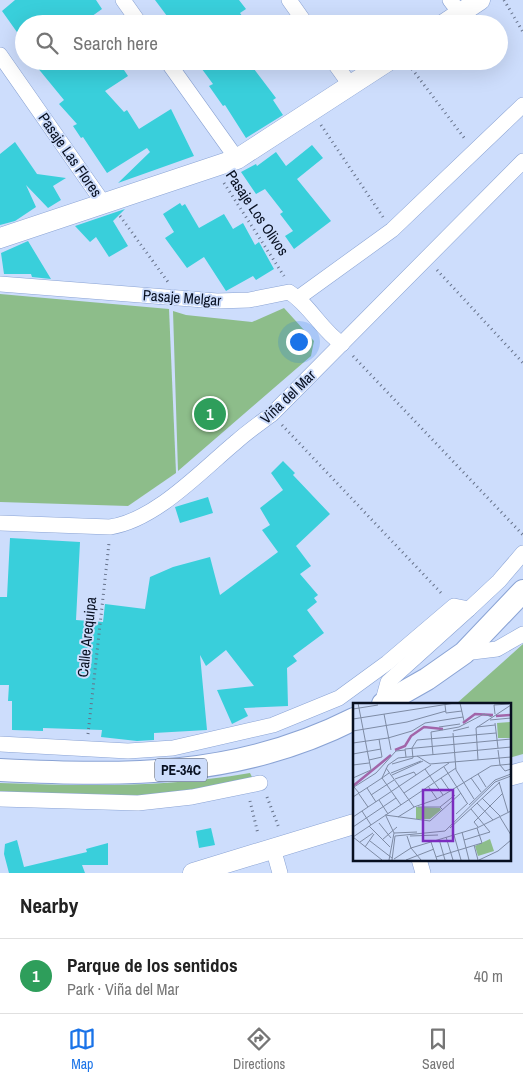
<!DOCTYPE html>
<meta charset="utf-8">
<style>
:root{--surface:#fff;--page:#f2f2f2;--text:#222;--muted:#767676;--line:#e0e0e0;--accent:#1a73e8}
body{margin:0;font-family:"Archivo Narrow",sans-serif;background:var(--page);color:var(--text)}
.you{position:absolute;left:298px;top:341px;width:18px;height:18px;margin:-12px;border:4px solid #fff;border-radius:50%;background:#1a73e8;box-shadow:0 0 0 8px #1a73e833}
.badge{display:grid;place-items:center;width:32px;height:32px;border-radius:50%;background:var(--accent);color:#fff;font-size:16px;font-weight:700}
.pin{position:absolute;translate:-50% -50%;border:2px solid #fff;box-shadow:0 1px 5px #0006}
.list{margin:0;padding:0;list-style:none}
h2{display:flex;justify-content:space-between;align-items:center;height:65px;margin:0;padding:0 20px;font-size:21px}
h2 small{font-size:16px;font-weight:400;color:var(--muted)}
.list li{display:grid;grid-template-columns:32px 1fr auto;gap:15px;align-items:center;box-sizing:border-box;height:75px;padding:0 20px;border-top:1px solid var(--line)}
.list b{display:block;font-size:19px;white-space:nowrap}
.list p{margin:0;font-size:16px;white-space:nowrap;color:var(--muted)}
.list em{font-size:16px;font-style:normal;color:var(--muted)}
.icon{flex:none;width:28px;height:28px;fill:none;stroke:currentColor;stroke-width:2;stroke-linecap:round;stroke-linejoin:round}
.map{position:relative;flex:none;width:523px;height:873px;overflow:hidden}
.search{position:absolute;background:var(--surface);box-shadow:0 5px 20px #0002;left:15px;right:15px;top:15px;height:55px;display:flex;align-items:center;gap:12px;box-sizing:border-box;padding:0 18px;border-radius:28px;color:var(--muted);font-size:19px}
.sheet{height:140px;background:var(--surface)}
nav{display:flex;justify-content:space-around;align-items:center;box-sizing:border-box;height:70px;border-top:1px solid var(--line);background:var(--surface);font-size:14px;color:var(--muted)}
nav a{display:grid;justify-items:center;gap:2px}
nav .on{color:var(--accent)}
.map>svg:first-child{display:block}
.green{fill:#8dbd8a}
.building{fill:#39cfdb}
.lines{fill:none;stroke-linecap:round;stroke-linejoin:round}
.street-casing{stroke:#8aa3d4;stroke-width:16}
.secondary-casing{stroke:#8aa3d4;stroke-width:21}
.primary-casing{stroke:#8aa3d4;stroke-width:24}
.path{stroke:#66728a;stroke-width:3;stroke-dasharray:1 4;stroke-linecap:butt}
.street{stroke:#fff;stroke-width:15}
.secondary{stroke:#fff;stroke-width:20}
.primary{stroke:#fff;stroke-width:22}
.labels{text-anchor:middle;stroke-width:4;stroke-linejoin:round;paint-order:stroke}
.shield{fill:#cdddfc;stroke:#424d62;stroke-width:1}
.shield-label{font-size:14px;font-weight:bold;fill:#070f20}
.street-label{font-size:15px;fill:#070f20;stroke:#cdddfc}
.inset-river{fill:none;stroke:#a265a9;stroke-width:2.5}
.inset-road{fill:none;stroke:#7e8ba4;stroke-width:1}
.view{fill:#7b2cbf;fill-opacity:0.15;stroke:#7b2cbf;stroke-width:2.5}
.inset-edge{fill:none;stroke:#070f20;stroke-width:2.5}
</style>
<div class="map">
<svg width="523" height="873" viewBox="0 0 523 873">
<rect width="100%" height="100%" fill="#cdddfc"/>
<!-- green -->
<g class="green">
<polygon points="0,294 169,309 176,473 128,506 0,502"/>
<polygon points="284,308 314,341 311,356 178,471 173,311 186,315 252,322"/>
<polygon points="523,644 523,754 509,758 509,704 456,704"/>
<path d="M250,773l3,6 -111,19 -142,-5v-10c87,3 164,5 250,-10z"/>
</g>
<!-- building -->
<g class="building">
<polygon points="15,0 96,0 102,9 81,24 24,24 24,42 2,11"/>
<polygon points="155,0 239,0 246,9 240,13 248,24 173,24"/>
<polygon points="32,61 118,61 128,76 105,91 124,112 127,110 139,129 171,109 194,156 118,183 150,152 147,148 107,173 83,137 81,138 73,126 77,124 59,104 64,100"/>
<polygon points="196,61 248,61 276,98 273,100 283,115 246,138 225,105 223,106 209,86 213,84"/>
<polygon points="15,142 37,174 66,178 53,186 61,200 48,208 26,185 36,207 15,221 0,225 0,154"/>
<polygon points="312,145 323,158 297,179 331,221 294,249 285,236 293,231 280,214 283,212 265,189 256,194 241,172 256,164 257,166 276,152 286,166"/>
<polygon points="180,203 182,206 185,204 199,228 224,214 233,229 243,223 255,245 259,242 274,269 256,280 253,276 226,291 204,257 187,268 165,238 174,232 163,214"/>
<polygon points="125,209 113,221 128,246 109,257 96,237 90,242 75,226"/>
<polygon points="28,241 51,279 32,277 31,274 4,274 1,253"/>
<polygon points="283,461 295,473 293,475 330,514 296,546 311,566 300,574 318,595 314,598 317,602 307,610 324,633 293,656 297,661 287,668 288,706 244,708 248,716 232,724 217,690 254,686 226,650 206,666 200,655 207,730 154,733 154,740 137,741 101,737 102,730 43,728 43,731 12,730 12,701 8,701 9,685 0,685 0,597 7,597 10,538 80,542 76,620 103,622 105,604 145,609 150,577 173,567 210,557 220,595 278,552 262,530 270,525 260,508 283,490 271,473"/>
<polygon points="208,497 213,513 180,523 175,507"/>
<polygon points="211,828 215,845 199,848 196,831"/>
<polygon points="17,840 24,867 87,852 86,849 108,843 108,865 82,865 85,873 9,873 4,854 5,844"/>
</g>
<g class="lines">
<!-- street casing -->
<g class="street-casing">
<g id="street">
<polyline points="123,0 140,24"/>
<polyline points="289,0 306,24"/>
<polyline points="450,0 460,13"/>
<polyline points="0,55 104,204"/>
<polyline points="167,61 237,159"/>
<polyline points="333,61 351,86"/>
<path d="M0,284l217,17 32,-1 40,-8c21,13 32,38 53,52"/>
<polyline points="298,298 392,230 523,105"/>
<path d="M0,523l110,4c46,-7 91,-56 126,-85 11,-10 24,-19 36,-28l251,-253"/>
<polyline points="464,653 497,649 523,634"/>
<polyline points="382,704 388,682 469,609"/>
<polyline points="0,744 128,751 173,748 273,725 339,698 387,663 454,606 469,609 499,581 523,553"/>
<polyline points="0,799 138,803 192,797 260,783"/>
<polyline points="273,848 280,873"/>
<polyline points="419,859 423,873"/>
</g>
</g>
<!-- secondary casing -->
<g class="secondary-casing">
<g id="secondary">
<polyline points="444,24 480,0"/>
<polyline points="0,238 237,159 388,61"/>
<polyline points="509,776 523,772"/>
<polyline points="193,873 354,824"/>
</g>
</g>
<!-- primary casing -->
<g class="primary-casing">
<g id="primary">
<polyline points="383,704 427,679 464,653 523,591"/>
<path d="M0,770c127,6 237,8 354,-51"/>
</g>
</g>
<!-- path -->
<g class="path">
<polyline points="504,0 523,32"/>
<polyline points="406,61 465,139"/>
<polyline points="321,125 383,217"/>
<polyline points="224,183 284,276"/>
<polyline points="120,216 168,282"/>
<polyline points="437,270 523,363"/>
<polyline points="353,356 523,535"/>
<polyline points="282,425 443,595"/>
<polyline points="88,734 109,543"/>
<polyline points="267,797 279,828"/>
<polyline points="250,801 258,834"/>
</g>
<!-- street -->
<use href="#street" class="street"/>
<!-- secondary -->
<use href="#secondary" class="secondary"/>
<!-- primary -->
<use href="#primary" class="primary"/>
</g>
<g class="labels">
<!-- shield labels -->
<rect class="shield" x="155" y="758.5" width="52" height="23" rx="4"/>
<g class="shield-label">
<text x="181" y="775">PE-34C</text>
</g>
<!-- street labels -->
<g class="street-label">
<text transform="translate(70 155) rotate(55)" y="5">Pasaje Las Flores</text>
<text transform="translate(257 213) rotate(56)" y="5">Pasaje Los Olivos</text>
<text transform="translate(182 298) rotate(4)" y="5">Pasaje Melgar</text>
<text transform="translate(288 397) rotate(-44)" y="5">Viña del Mar</text>
<text transform="translate(87 637) rotate(-84)" y="5">Calle Arequipa</text>
</g>
</g>
<!-- overview -->
<g transform="translate(353 703)">
<rect width="158" height="158" fill="#cdddfc"/>
<path d="M157,19v16h-12l-1,-15zM63,104l24,1 1,2 -11,9h-14zM137,136l4,12 -16,5 -3,-10z" fill="#8dbd8a"/>
<path class="inset-river" d="M143,13l15,-1M110,20l12,-9 18,1M42,47l10,-4 6,-10 13,-9 19,2M0,83l38,-31"/>
<path class="inset-road" d="M107,0l4,18M92,2l1,8 16,-2M0,6l25,-4M31,11l7,36M142,11l-1,-9 15,-1M0,16l102,-16M137,17l21,-2M142,20l3,25M86,24l21,-3M124,24l18,-2M0,28l54,-9 39,-11M100,28l16,-4M100,30l3,37 18,29M0,40l35,-5 24,-7 13,-8 38,-6M145,47l2,15 5,6 6,-2M0,51l28,-5M80,52l-2,-23 28,-5 25,-13 8,3M64,53l13,8 81,-7M53,54l-1,-8 106,-10M16,57l13,-3 -3,-18M125,57l-2,-32 35,-23M39,61l21,-6 -1,-10 5,-8 79,-7M0,62l16,-2M91,64l23,36M33,65l28,39M72,66l18,26M36,70l-7,5 19,27M38,70l30,-12M125,71l8,13M39,72l31,-14M0,75l18,-8 -13,-67M88,75l9,13M118,75l10,14M42,76l19,-7 2,3M146,79l9,30M75,83l9,13M14,85l9,14M6,90l-5,-6 22,-14 20,-22 9,-1M51,90l45,-30M6,91l9,13M18,92l23,-15M0,94l29,-19 6,-13 10,-7 113,-11M129,95l18,18M26,97l9,14M124,100l16,17M116,102l26,-25 16,-6M65,104h22l3,3M87,104l15,-12M9,108l9,14M103,111l12,-11M32,112l45,6 31,-28M33,113l8,17M0,114l78,-52M45,114l16,-10 23,-8 54,-33 20,-2M147,114l11,18M26,120l12,15M16,123l21,21M0,124l43,-29M125,124l-4,-5 29,-29M97,125l50,-46M109,129l7,28M41,130l23,-1M101,132l7,25M54,133l4,12 10,12M57,133l28,-1M0,134l103,-69M0,134l29,23M93,134l7,23M86,136l6,21M29,137l15,-13M111,137l26,-8 -19,-23M17,138l22,17M7,139l13,-9M78,139l6,18M121,142l4,15M12,144l9,-13M83,154l46,-14 -5,-15M41,156l17,-11 66,-20 34,-17M36,157l5,-27M39,157l3,-24 50,-5 50,-49 16,-6M53,157l28,-11M126,157l19,-9 13,-11"/>
<path class="view" d="M70,87h30v51h-30z"/>
<rect width="158" height="158" class="inset-edge"/>
</g>
</svg>
<div class="you"></div>
<div class="pin badge" style="left:210px;top:414px;background:#2e9e5b">1</div>
<div class="search"><svg class="icon" aria-label="search" viewBox="0 0 24 24"><circle cx="10" cy="10" r="6"/><path d="M15 15l6 6"/></svg>Search here</div>
</div>
<section class="sheet">
<h2>Nearby<small></small></h2>
<ul class="list">
<li><span class="badge" style="background:#2e9e5b">1</span><div><b>Parque de los sentidos</b><p>Park · Viña del Mar</p></div><em>40 m</em></li>
</ul>
</section>
<nav>
<a class="on"><svg class="icon" aria-label="map" viewBox="0 0 24 24"><path d="M3 6l6-2 6 2 6-2v14l-6 2-6-2-6 2zM9 4v14M15 6v14"/></svg>Map</a>
<a><svg class="icon" aria-label="directions" viewBox="0 0 24 24"><path d="M12 3l9 9-9 9-9-9zM9 14v-3h6M13 9l2 2-2 2"/></svg>Directions</a>
<a><svg class="icon" aria-label="saved" viewBox="0 0 24 24"><path d="M7 4h10v16l-5-4-5 4z"/></svg>Saved</a>
</nav>
